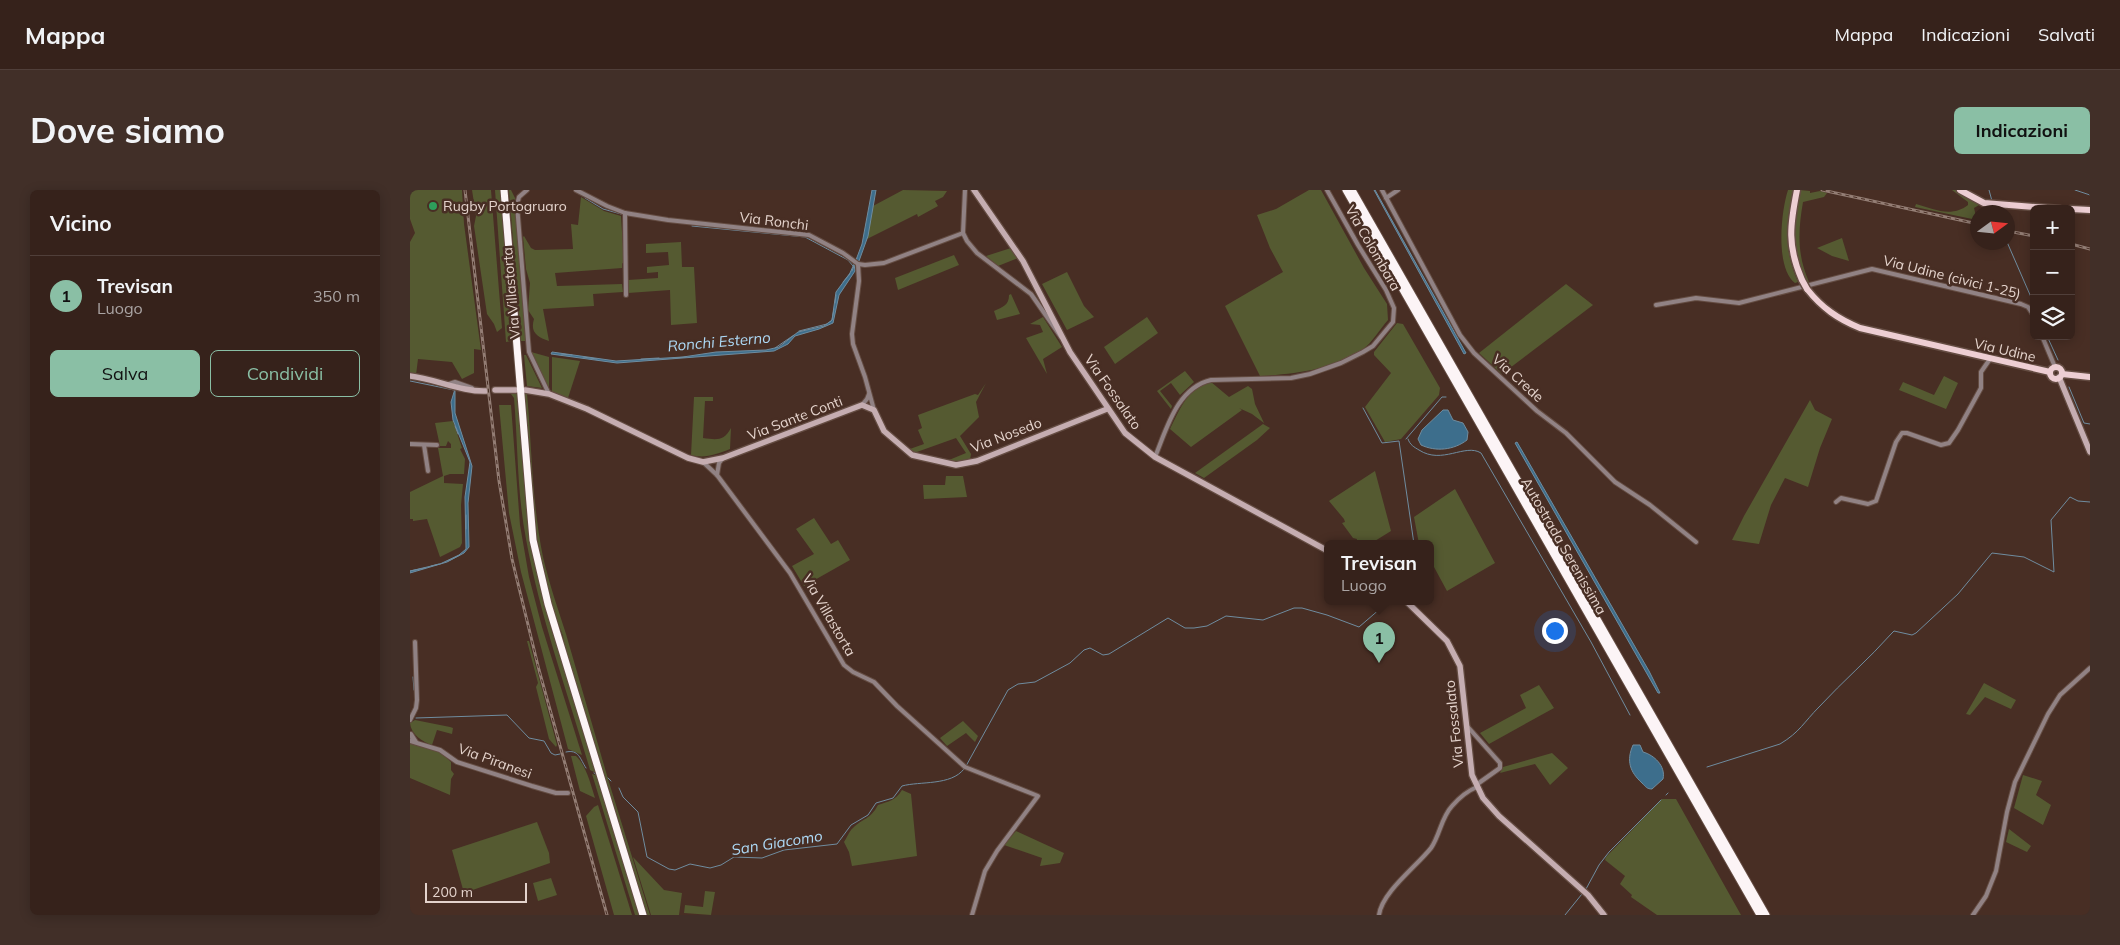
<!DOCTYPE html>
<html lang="it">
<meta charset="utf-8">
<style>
:root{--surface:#36221b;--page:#412f28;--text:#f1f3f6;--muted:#aaa4a3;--line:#503f3a;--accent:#8abfa5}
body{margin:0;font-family:Mulish,sans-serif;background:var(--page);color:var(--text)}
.controls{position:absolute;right:15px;top:15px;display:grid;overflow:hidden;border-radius:8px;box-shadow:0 2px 12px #0003}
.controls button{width:45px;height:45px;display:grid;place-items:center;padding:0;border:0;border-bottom:1px solid var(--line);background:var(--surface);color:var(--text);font:25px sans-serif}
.compass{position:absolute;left:1560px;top:15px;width:45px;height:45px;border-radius:50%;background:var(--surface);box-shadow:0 2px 12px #0003;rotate:75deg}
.scale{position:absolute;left:15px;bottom:12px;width:102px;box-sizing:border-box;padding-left:5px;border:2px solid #e4d3cc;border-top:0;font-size:14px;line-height:18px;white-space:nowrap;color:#e4d3cc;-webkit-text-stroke:4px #482e24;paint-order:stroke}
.you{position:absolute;left:1144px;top:440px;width:18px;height:18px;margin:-12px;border:4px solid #fff;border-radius:50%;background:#1a73e8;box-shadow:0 0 0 8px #1a73e833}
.badge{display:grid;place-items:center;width:32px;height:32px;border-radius:50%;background:var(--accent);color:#111;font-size:16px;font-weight:700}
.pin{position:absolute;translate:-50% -41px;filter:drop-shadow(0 1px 2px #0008)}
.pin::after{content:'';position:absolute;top:26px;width:18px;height:15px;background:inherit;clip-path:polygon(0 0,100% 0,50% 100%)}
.popup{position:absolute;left:914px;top:350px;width:110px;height:65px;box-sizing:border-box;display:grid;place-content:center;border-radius:8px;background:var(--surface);filter:drop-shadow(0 1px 4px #0005);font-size:16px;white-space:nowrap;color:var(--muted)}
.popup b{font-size:19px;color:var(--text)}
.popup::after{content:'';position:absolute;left:50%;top:100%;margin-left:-10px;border:10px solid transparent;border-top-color:var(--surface)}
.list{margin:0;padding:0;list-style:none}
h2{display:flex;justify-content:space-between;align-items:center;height:65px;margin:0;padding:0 20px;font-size:21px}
h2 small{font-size:16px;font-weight:400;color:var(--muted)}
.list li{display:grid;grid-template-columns:32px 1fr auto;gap:15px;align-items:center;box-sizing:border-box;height:80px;padding:0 20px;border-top:1px solid var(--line)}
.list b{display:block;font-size:19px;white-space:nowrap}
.list p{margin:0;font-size:16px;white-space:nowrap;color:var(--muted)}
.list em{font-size:16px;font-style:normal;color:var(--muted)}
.actions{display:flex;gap:10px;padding:15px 20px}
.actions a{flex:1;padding:11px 0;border:1px solid var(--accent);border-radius:8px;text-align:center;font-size:18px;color:var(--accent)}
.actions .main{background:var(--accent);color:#111}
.icon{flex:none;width:28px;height:28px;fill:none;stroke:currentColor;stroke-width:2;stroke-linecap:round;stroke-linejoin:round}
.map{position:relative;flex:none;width:1680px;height:725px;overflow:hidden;border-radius:8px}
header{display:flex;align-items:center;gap:30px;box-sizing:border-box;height:70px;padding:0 25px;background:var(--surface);border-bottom:1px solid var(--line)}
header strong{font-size:24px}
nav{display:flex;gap:28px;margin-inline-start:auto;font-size:18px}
.intro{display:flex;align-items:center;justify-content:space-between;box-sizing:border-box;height:120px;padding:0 30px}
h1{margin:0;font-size:35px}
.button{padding:12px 22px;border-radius:8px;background:var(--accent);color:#111;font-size:18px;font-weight:700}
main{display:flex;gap:30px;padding:0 30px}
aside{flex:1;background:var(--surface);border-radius:8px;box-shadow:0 2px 12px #0003}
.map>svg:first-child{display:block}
.green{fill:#555a31}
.water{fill:#3d6e8c;stroke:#6f8c9f}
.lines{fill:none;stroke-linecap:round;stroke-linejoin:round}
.stream{stroke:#6f8c9f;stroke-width:1}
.street-casing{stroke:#644c42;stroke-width:6}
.secondary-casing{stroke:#644c42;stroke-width:8}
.primary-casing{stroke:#644c42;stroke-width:9}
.highway-casing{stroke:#644c42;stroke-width:9}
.street{stroke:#918284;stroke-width:4}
.secondary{stroke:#c5adb1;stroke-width:5.5}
.primary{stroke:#edced3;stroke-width:6}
.highway{stroke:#fcf4f6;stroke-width:7}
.rail-casing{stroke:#937d74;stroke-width:3}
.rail{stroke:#482e24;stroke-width:1;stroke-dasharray:4;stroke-linecap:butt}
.primary-bridge-casing{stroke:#644c42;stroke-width:9;stroke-linecap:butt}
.primary-bridge{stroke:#edced3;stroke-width:6}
.leisure-dot{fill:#2e9e5b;stroke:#482e24;stroke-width:2}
.labels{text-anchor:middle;stroke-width:5;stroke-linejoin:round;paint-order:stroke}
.poi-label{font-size:14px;fill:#e4d3cc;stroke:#482e24;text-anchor:start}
.street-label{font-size:14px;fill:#e4d3cc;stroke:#482e24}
.water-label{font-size:15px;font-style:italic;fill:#add9f6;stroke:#482e24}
</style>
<header>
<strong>Mappa</strong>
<nav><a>Mappa</a><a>Indicazioni</a><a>Salvati</a></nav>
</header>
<div class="intro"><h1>Dove siamo</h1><a class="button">Indicazioni</a></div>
<main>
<aside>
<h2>Vicino<small></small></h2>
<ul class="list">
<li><span class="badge">1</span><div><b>Trevisan</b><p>Luogo</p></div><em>350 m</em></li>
</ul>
<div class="actions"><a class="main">Salva</a><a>Condividi</a></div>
</aside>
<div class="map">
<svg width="1680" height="725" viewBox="0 0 1680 725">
<rect width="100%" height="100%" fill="#482e24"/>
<!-- green -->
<g class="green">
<polygon points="0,0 52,0 54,34 71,160 64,159 64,183 52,189 42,172 8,169 6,185 0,185 0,52 5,43 0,29"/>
<polygon points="62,0 81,0 92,138 87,142 84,134 77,124 64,36 66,26"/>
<polygon points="85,0 91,0 102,151 96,152"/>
<polygon points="99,0 101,0 105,8 116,151 111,151"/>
<polygon points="493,0 537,1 533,7 525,11 528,16 508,27 507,24 457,49 463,16"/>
<path d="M899,0h12l43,78 23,36 1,16c-8,9 -16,23 -26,30 -29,20 -68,24 -102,26l-35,-70 58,-34 -13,-24 -13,-33 19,-6z"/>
<path d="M1378,0h6c-9,32 -10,61 4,92l-3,1c-20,-15 -14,-72 -7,-93z"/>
<path d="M1390,0l10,1v2l10,-2 7,2 -3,4 -21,5c-5,29 -6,53 6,80l-3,1c-19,-35 -13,-56 -6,-93z"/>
<path d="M1542,0h5l22,13v2l-5,3 3,12 -62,-13 1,-3c18,5 35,14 52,1v-3z"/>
<path d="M171,7l23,14 17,5 3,48 -2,-1v5l-67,5 2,13 65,-2 1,8 -30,2 1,12 -51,3 6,32c-12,-4 -19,-9 -15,-22l-6,-9 2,-27 -4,-14 -3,-32 1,-1 7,12 4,2 38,-1 -2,-25 7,1z"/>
<polygon points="1432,48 1439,71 1422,66 1407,58"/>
<polygon points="271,52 272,77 284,77 287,133 261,135 260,100 218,103 218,90 248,88 248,82 237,83 237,77 259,75 258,62 236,63 236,54"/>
<polygon points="601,58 608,68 588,76 576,66"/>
<polygon points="544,65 549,75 488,100 485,88"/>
<polygon points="657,82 674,116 684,127 657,140 632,94"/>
<polygon points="1156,94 1183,115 1092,184 1069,163"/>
<path d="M601,104l9,20 -23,6 -3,-9c9,-4 15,-6 15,-16z"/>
<polygon points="633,127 652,157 633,169 637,184 616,148 633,142 630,135 620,134"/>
<polygon points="737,127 748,143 705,174 694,157"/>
<polygon points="987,133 993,134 1030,198 1029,205 991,249 975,252 955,217 981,183 964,165 964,162"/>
<polygon points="121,162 139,167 139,198"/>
<polygon points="114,165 116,165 132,198 117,196"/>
<polygon points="142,167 170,171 158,208 142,202"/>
<polygon points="775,181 784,192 770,205 761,193 750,201 762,216 761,219 747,201"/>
<polygon points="1534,186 1548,193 1536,219 1489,200 1493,192 1524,205"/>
<path d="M801,192l18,15 19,-11 4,3 3,15 9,19 -12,-9 -13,-6 3,2 -51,37 -21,-18c10,-20 18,-42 41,-47z"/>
<polygon points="576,193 566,212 569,227 550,246 561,264 560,270 547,273 528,269 539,270 556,263 546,248 504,263 497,260 514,254 508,240 512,238 508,225 565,204 568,205"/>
<path d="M113,203l4,1c5,54 5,110 16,163 6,26 15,52 23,77l42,145 42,136h-4l-82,-269 -1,-10 -14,-38 -14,-62z"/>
<path d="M101,204h8l13,151 19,84 10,24 80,262h-6l-43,-141 3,1 1,-2 -6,-3c-22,-77 -50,-153 -64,-231 -9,-46 -8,-94 -12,-141z"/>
<path d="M284,207h19v4h-8l-2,37c14,2 21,3 28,-10l-1,21c-13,5 -25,10 -39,6z"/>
<polygon points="1400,210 1405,220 1422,229 1410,258 1398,297 1375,288 1361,315 1349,354 1322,350 1334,326"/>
<polygon points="89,215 101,215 110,335 119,387 132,437 172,565 158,559 111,382 99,323"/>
<polygon points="43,231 52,258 50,259 55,269 54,284 40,284 34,286 34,293 53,294 51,315 52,353 50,357 30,367 17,329 3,331 3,329 0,329 0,302 33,286 28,258 41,258 41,254 38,251 36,256 30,256 25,233"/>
<polygon points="853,234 860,238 847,250 794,288 785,283"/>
<polygon points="965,281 981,341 960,354 946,354 947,349 943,348 932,333 935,332 934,329 919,311"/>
<polygon points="536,286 553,286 557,307 514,309 513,295 535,295"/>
<polygon points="1045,299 1085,373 1037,401 1024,377 1020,380 1020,354 1009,354 1004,327"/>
<polygon points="404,328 421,354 428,350 440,370 394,396 382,376 404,364 386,339"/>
<polygon points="117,451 119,451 147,555 146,557 139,549 126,497 128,493"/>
<polygon points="1574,493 1606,510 1601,519 1575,507 1560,525 1556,524"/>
<polygon points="1129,495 1144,518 1079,554 1070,543 1116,518 1110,505"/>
<path d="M5,530l35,7 3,1 -1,6 -15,-4 -5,15c-10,-3 -21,-11 -22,-22z"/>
<polygon points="553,531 568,546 565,552 556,543 537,556 530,548"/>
<polygon points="0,553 30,562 41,572 41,580 44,584 41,589 40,605 0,588"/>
<polygon points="1142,563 1158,578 1140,595 1125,574 1090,583 1093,577"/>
<path d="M161,566h5c10,9 15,29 19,42l-15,-7z"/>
<polygon points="1613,585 1632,591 1626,605 1641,615 1633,635 1604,618"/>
<path d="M492,600l9,4 6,62 -65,10 -3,-14 -5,-10c3,-4 5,-11 9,-14 10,-10 17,-8 25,-23 11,-4 17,-4 24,-15z"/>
<polygon points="1252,609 1266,609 1331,725 1247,725 1221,707 1222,705 1210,694 1215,686 1195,670 1196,667"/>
<polygon points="188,615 222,725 204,725 176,626 184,617"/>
<polygon points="127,632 139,663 140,673 54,703 42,660"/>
<polygon points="1599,639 1621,656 1617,662 1596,652"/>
<polygon points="606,641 654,663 650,673 630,676 632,668 594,655"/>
<polygon points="223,667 254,700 272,703 269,725 241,725"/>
<polygon points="141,688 147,705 128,711 123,693"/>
<polygon points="295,701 305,702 301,725 274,723 275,715 293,717"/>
</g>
<!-- water -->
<g class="water">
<polygon points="462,0 466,0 458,46 449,71 446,70 452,54"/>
<polygon points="964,0 965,0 1056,163 1054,164"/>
<polygon points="444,74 445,81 429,105 423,133 409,139 385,146 378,154 364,161 207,173 141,164 142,162 206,171 273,167 306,162 356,160 369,157 388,142 414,136 422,130 426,102 440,83"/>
<polygon points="45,199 45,223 62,276 58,313 59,357 54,363 37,372 0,383 0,381 30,374 49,365 56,359 55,307 60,272 43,230 41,212"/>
<path d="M1033,220h5l5,10 10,3 5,9 -1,8c-13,10 -31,12 -46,5l-3,-6 4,-9z"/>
<polygon points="1107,252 1239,481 1250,503 1248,503 1105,253"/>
<path d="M1223,555h7l3,7c11,3 23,14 20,27l-11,10c-5,0 -6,-2 -10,-6 -12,-11 -16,-22 -9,-38z"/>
</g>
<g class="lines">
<!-- stream -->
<g class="stream">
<polyline points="1579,0 1582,11"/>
<polyline points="1665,0 1680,5"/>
<polyline points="175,8 193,19 211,24"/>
<polyline points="1583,18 1585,22"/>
<polyline points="282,36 395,47 438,70 443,76"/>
<polyline points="1597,52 1624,114"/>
<polyline points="442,81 447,68"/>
<polyline points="433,92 440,84"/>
<polyline points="425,113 426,105"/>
<polyline points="420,132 422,130 424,119"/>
<polyline points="389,141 417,134"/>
<polyline points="1637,146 1648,170"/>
<polyline points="365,158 384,145"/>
<polyline points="151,164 162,165"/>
<polyline points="173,167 187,169"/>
<polyline points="263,168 276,167"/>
<polyline points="231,169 249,168"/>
<polyline points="0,191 44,200"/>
<polyline points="1659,197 1674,233 1680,234"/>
<polyline points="953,218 972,253 989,251 1004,354"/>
<polyline points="45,236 48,244"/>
<polyline points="996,249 1032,207 1036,207"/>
<path d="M998,249c2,6 6,8 11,11 23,15 46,-7 62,3l110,189 39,73"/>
<polyline points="56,325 56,339"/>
<polyline points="38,371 50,365"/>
<polyline points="21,376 29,374"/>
<polyline points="0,381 15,378"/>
<polyline points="3,487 4,500"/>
<polyline points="6,528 97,525 119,548 134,551 141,563 145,565 150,564"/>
<path d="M156,562c13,-3 14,7 20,16"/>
<polyline points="556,576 598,500 608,494 625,492 660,473 674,460 680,458 693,465 699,464 758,428 775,438 784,438 797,436 816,426 853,430 884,418 892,418 917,425 949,437 978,412"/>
<path d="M1297,577l73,-23c20,-12 24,-22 39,-37 24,-26 50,-48 73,-74l2,-2 18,4 4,-2 42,-39 34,-41 32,4 30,15 -3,-52 19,-23 8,4 12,1"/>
<polyline points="184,583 186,584"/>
<polyline points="198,588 201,591"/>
<path d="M209,598l4,9 15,15 9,45 22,12 6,1 15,-6 20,4 11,-3 13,-8 28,1 22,-8 53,-6 14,-19 17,-10 8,-12 17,-5 9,-12c18,-5 49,0 62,-17"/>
<polyline points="1256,605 1258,603"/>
<polyline points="1176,699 1189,675 1199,662 1251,610"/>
<polyline points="1155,725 1172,704"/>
</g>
<!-- street casing -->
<g class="street-casing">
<g id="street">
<polyline points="117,0 109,7 107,15 119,162 139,204"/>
<polyline points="166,0 197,16 215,23 258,30 399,45 433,63 448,74 455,75 474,73 553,43"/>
<polyline points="555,0 553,43 557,51 567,63 621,104 651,147"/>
<polyline points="972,0 1050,145 1064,163 1127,221 1156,243 1205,292 1240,315 1286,352"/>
<polyline points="976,8 988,0"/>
<polyline points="215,23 216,105"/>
<polyline points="448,74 449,91 442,144 443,154 455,187 464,220"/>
<polyline points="1246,115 1286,108 1329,113 1462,79 1611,114 1618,117 1624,126"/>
<polyline points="1632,146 1645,177"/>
<polyline points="39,194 45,192 62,198"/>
<polyline points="452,215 457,209 459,204"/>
<polyline points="0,254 27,255"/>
<polyline points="14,255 18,281"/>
<path d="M745,267c12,-29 22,-69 56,-77l80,-2 19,-4 31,-11 22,-11 10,-6 20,-24 1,-14 -8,-18 -28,-45 -31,-55"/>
<polyline points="293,272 307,285 380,383 434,475 443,482 464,492 487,516 555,577 628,606 587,661 575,681 562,725"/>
<polyline points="307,285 309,273 313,268"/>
<polyline points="1426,312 1431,308 1458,314 1466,311 1486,252 1492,243 1497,243 1531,255 1539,253 1548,240 1571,198 1571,182 1580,169"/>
<polyline points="0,530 6,518 7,510 5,452"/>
<polyline points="1057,536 1090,573 1090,578 1066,595"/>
<polyline points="0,551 30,560 47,572 122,596 146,603 158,603"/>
<polyline points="3,551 1,544 6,552"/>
<path d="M969,725c3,-23 38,-49 52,-67 9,-13 10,-30 21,-42 7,-8 15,-15 25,-19"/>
<polyline points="1563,725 1576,706 1586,681 1597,622 1605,592 1638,524 1650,505 1680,478"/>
</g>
</g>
<!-- secondary casing -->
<g class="secondary-casing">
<g id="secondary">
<polyline points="564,0 613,71 660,162 715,243 745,267 918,361"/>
<path d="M0,186c25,3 53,16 76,15"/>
<polyline points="1649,187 1680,262"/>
<polyline points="85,200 106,200"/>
<polyline points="115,200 139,204 177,219 278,268 293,272 313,268 452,215 464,220 474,241 502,265 546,275 567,271 697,219"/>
<polyline points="997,412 1037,451 1050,476 1062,585 1073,608 1089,626 1178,705 1194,725"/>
</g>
</g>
<!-- primary casing -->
<g class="primary-casing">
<g id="primary">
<path d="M1387,0c-7,35 -10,56 5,90"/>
<polyline points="1550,0 1574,13 1650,19"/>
<polyline points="1661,19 1680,20"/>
<path d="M1397,99c15,19 31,30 53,39l190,44"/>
<circle cx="1646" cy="183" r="6"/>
<polyline points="1652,184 1680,187"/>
</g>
</g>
<!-- highway casing -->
<g class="highway-casing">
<g id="highway">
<polyline points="94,0 123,350 138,414 233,725"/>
<polyline points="936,0 1350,725"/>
<polyline points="942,0 1356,725"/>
</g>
</g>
<!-- street -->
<use href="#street" class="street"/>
<!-- secondary -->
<use href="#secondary" class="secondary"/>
<!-- primary -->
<use href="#primary" class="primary"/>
<!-- highway -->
<use href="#highway" class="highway"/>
<!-- rail casing -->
<g class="rail-casing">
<g id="rail">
<polyline points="55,0 89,291 102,369 129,480 197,725"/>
<polyline points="1412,0 1568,34"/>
<polyline points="1598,41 1624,46"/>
<polyline points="1661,54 1680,59"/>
</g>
</g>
<!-- rail -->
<use href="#rail" class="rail"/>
<!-- primary-bridge casing -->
<g class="primary-bridge-casing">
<polyline id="primary-bridge" points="1392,90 1397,99"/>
</g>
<!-- primary-bridge -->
<use href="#primary-bridge" class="primary-bridge"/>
</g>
<!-- markers -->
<circle class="leisure-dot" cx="23" cy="16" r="5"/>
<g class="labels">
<!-- poi labels -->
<g class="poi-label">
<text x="33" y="21">Rugby Portogruaro</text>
</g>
<!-- street labels -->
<g class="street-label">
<text transform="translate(364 31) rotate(7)" y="5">Via Ronchi</text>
<text transform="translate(963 58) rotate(60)" y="5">Via Colombara</text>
<text transform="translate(1542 87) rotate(14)" y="5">Via Udine (civici 1-25)</text>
<text transform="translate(101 103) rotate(-95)" y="5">Via Villastorta</text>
<text transform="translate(1595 160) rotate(13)" y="5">Via Udine</text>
<text transform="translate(1108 188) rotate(42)" y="5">Via Crede</text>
<text transform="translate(703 202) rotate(55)" y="5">Via Fossalato</text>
<text transform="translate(385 228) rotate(-21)" y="5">Via Sante Conti</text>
<text transform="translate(596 245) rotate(-21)" y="5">Via Nosedo</text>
<text transform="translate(1154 356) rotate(60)" y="5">Autostrada Serenissima</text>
<text transform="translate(419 425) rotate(60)" y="5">Via Villastorta</text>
<text transform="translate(1044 534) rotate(-96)" y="5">Via Fossalato</text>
<text transform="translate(85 571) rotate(20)" y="5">Via Piranesi</text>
</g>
<!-- water labels -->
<g class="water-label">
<text transform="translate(309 152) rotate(-5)" y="5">Ronchi Esterno</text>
<text transform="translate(367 653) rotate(-9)" y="5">San Giacomo</text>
</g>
</g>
</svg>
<div class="controls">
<button>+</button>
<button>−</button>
<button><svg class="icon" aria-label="layers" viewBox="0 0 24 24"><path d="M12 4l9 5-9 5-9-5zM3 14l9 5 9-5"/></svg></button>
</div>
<svg class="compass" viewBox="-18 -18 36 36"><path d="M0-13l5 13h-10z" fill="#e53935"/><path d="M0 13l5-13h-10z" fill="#aaa4a3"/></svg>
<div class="scale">200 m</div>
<div class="you"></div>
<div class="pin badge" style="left:969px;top:473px">1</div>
<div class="popup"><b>Trevisan</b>Luogo</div>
</div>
</main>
